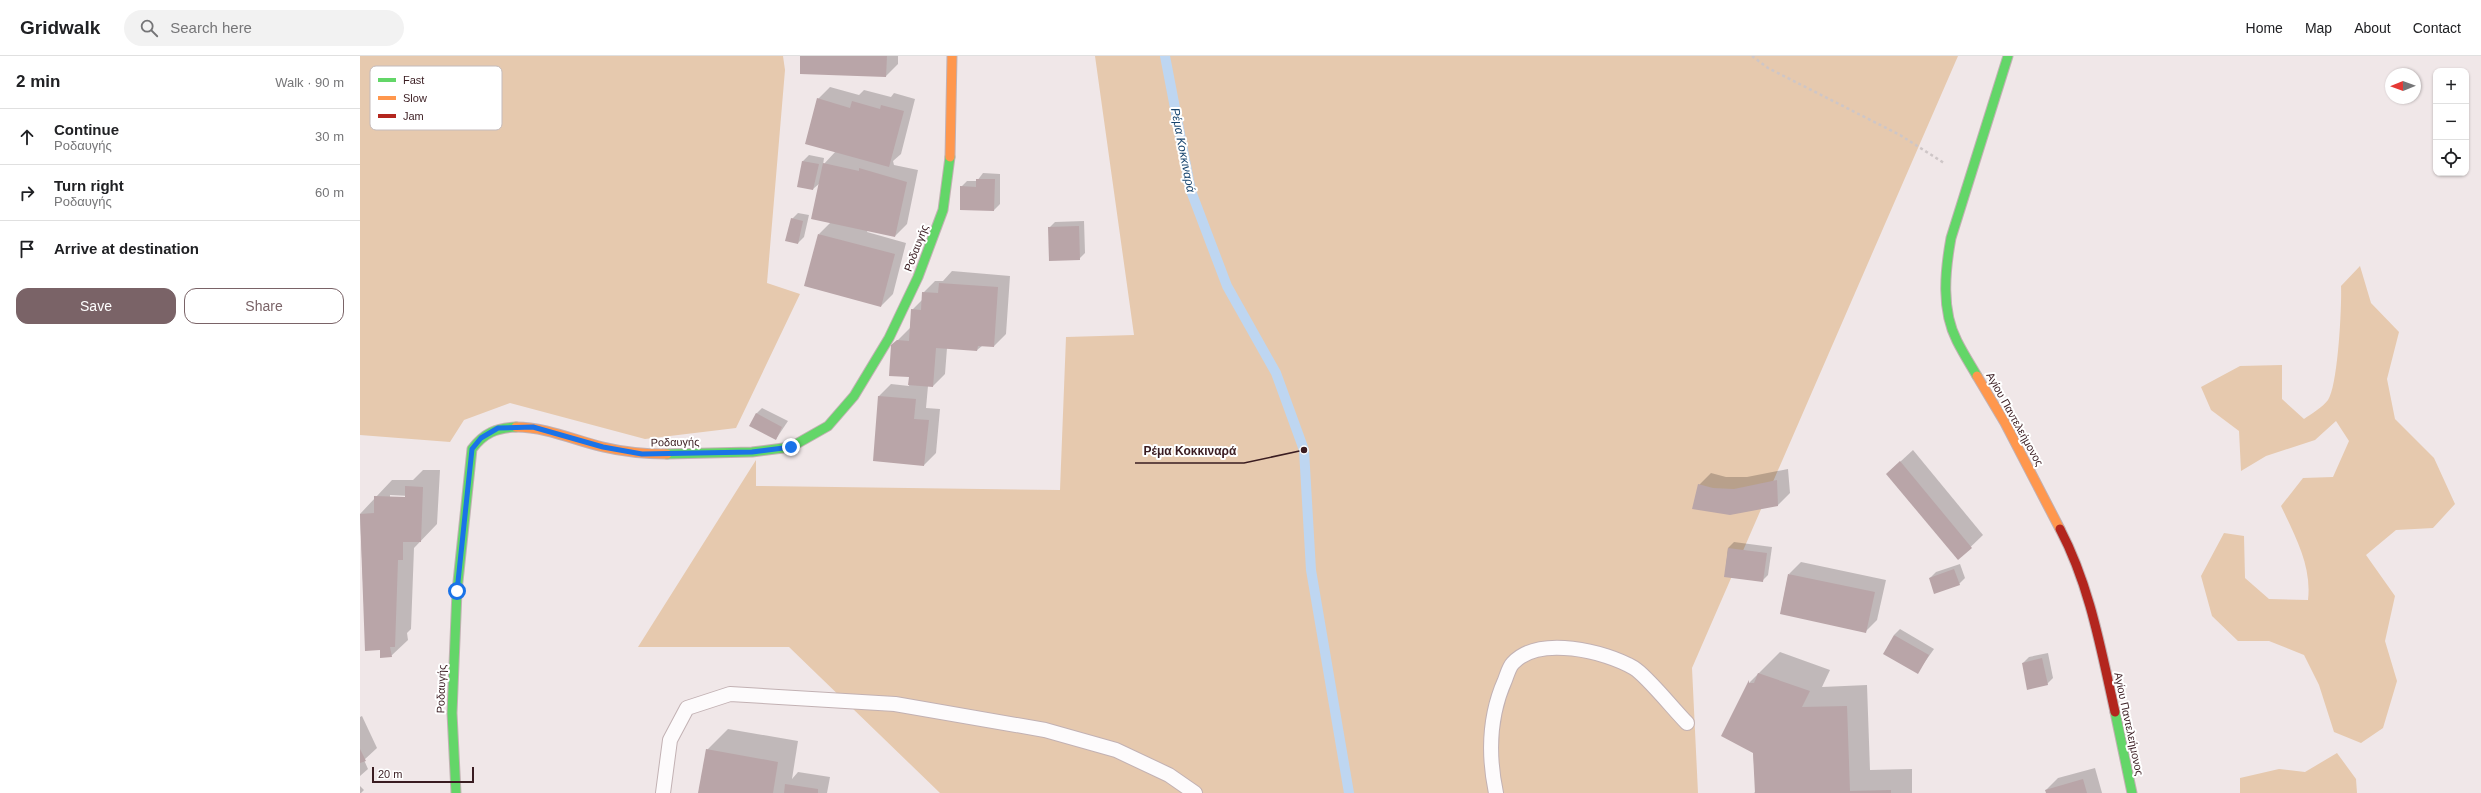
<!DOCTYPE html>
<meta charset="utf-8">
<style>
:root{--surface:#fff;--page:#f2f2f2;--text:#202124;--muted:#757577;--line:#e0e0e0;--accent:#7a6367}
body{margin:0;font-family:Arial,sans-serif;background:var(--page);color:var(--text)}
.controls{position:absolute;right:12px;top:12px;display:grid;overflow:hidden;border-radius:8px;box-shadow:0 1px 3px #0004}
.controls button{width:36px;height:36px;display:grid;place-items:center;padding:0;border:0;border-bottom:1px solid var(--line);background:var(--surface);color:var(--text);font:20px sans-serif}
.compass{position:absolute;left:2025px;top:12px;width:36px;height:36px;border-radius:50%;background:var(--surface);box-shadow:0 1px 3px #0004;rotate:269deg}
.scale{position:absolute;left:12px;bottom:10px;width:102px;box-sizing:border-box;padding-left:4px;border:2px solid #3a1c21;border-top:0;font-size:11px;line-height:14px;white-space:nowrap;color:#3a1c21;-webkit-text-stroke:3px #fff;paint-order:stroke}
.stop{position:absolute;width:12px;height:12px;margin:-9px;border:3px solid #1a73e8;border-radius:50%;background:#fff}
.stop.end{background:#1a73e8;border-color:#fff;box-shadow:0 1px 4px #0008}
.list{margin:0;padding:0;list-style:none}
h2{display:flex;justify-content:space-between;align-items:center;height:52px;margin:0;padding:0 16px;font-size:17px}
h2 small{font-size:13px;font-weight:400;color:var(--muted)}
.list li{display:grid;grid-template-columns:26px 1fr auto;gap:12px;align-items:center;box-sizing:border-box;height:56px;padding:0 16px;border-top:1px solid var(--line)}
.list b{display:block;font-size:15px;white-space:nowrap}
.list p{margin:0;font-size:13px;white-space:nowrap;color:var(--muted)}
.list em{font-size:13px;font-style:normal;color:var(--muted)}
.actions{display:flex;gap:8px;padding:12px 16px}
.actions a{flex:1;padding:9px 0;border:1px solid var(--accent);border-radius:12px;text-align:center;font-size:14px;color:var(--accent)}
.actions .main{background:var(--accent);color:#fff}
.icon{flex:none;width:22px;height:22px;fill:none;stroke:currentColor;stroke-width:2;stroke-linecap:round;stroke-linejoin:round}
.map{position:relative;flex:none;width:2121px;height:737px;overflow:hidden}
header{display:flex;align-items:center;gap:24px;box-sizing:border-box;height:56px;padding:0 20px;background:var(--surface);border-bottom:1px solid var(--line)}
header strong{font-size:19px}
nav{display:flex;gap:22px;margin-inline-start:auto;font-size:14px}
.search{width:280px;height:36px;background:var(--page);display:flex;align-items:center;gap:10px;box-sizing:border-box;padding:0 14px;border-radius:22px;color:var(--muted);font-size:15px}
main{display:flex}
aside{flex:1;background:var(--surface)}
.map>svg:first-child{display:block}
.green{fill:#e6c9ae}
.shadow{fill:#0003;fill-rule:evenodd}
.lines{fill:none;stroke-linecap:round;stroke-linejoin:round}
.stream{stroke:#bed6f1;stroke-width:10}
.building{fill:#b9a5a8}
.lane-casing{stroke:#c2b1b3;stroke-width:16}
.fast-casing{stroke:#c2b1b3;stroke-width:11}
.slow-casing{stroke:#c2b1b3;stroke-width:11}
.jam-casing{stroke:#c2b1b3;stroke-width:11}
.path{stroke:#cec6c7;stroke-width:2.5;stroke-dasharray:3 3;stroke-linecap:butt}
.lane{stroke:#fdfbfc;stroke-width:14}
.fast{stroke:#63d668;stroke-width:9}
.slow{stroke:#ff974d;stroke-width:9}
.jam{stroke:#b3261e;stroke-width:9}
.route{stroke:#1a73e8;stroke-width:5}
.labels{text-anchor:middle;stroke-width:4;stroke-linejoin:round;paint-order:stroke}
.street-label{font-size:11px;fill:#3a1c21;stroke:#fff}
.water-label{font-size:12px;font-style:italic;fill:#17446d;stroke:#fff}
.key{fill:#fff;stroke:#c4bbbc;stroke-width:1}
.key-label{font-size:11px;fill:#3a1c21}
.leader{fill:none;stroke:#3a1c21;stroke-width:1.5}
.callout-dot{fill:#3a1c21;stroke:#fff;stroke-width:1.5}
.callout-label{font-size:12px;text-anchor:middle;font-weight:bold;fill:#3a1c21;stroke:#fff;stroke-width:4;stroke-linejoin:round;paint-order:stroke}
</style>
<header>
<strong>Gridwalk</strong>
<div class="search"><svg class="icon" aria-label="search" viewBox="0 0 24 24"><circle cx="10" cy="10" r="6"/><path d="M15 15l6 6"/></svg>Search here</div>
<nav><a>Home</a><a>Map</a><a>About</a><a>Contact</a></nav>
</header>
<main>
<aside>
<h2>2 min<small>Walk · 90 m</small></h2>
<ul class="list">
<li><svg class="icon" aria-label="ahead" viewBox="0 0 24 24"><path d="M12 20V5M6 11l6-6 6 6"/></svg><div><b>Continue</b><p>Ροδαυγής</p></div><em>30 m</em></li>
<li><svg class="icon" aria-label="right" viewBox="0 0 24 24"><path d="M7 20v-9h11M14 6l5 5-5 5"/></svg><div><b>Turn right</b><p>Ροδαυγής</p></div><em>60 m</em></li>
<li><svg class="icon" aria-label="arrive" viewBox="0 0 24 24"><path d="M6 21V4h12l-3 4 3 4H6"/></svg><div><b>Arrive at destination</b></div></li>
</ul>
<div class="actions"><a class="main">Save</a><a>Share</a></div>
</aside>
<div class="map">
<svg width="2121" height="737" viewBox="0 0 2121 737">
<rect width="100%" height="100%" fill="#f0e7e8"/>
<!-- green -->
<g class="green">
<polygon points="0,0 423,0 425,14 407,227 440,238 376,372 285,383 150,347 104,364 90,386 0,379"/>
<polygon points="735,0 1598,0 1332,612 1338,737 580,737 429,591 278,591 396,404 396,430 700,434 706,281 774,279"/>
<path d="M2000,210l11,37 28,29 -12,47 8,40 39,39 21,46 -22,24 -37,2 -30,25 29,41 -10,45 12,40 -14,47 -22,15 -27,-11 -15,-47 -15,-30 -35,-14h-31l-26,-25 -11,-40 23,-43 20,3 1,42 24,21 39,1c4,-34 -13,-64 -27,-94l22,-28 30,-1 16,-36 -13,-20 -21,19 -49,16 -25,15 -2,-40 -28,-21 -10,-23 39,-21 42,-1v34l22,20c7,-5 19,-12 24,-19 10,-14 14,-95 13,-114z"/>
<polygon points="1977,697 1996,723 1997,737 1880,737 1880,722 1919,713 1945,716"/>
</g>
<!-- shadow -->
<g class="shadow">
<polygon points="441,0 538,0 538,8 526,20"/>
<polygon points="470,31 499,39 504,34 531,41 534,37 555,43 541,98 533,105 534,109 558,114 547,168 535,180 508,174 507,176 546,187 533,238 521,250 459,178 471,166 460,127 453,133 438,130 443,105 449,99 464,102 463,109 476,95 458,43"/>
<polygon points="623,117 640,118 640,148 634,154 601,131 607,125 617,125"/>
<polygon points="438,157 449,159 444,181 438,187 432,163"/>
<polygon points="724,165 725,197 719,203 689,172 695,166"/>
<polygon points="592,215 650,220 646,278 634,290 622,290 617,294 587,292 585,318 573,330 568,330 566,352 580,353 576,397 564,409 514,404 519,340 531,328 549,330 550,320 532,290 550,272 552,254 563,243 563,237 575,225 583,225"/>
<polygon points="402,352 428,365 416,383 396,358"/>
<polygon points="1553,394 1623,479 1598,503 1527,418"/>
<polygon points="1428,413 1430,437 1418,449 1370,458 1339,429 1351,417 1366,421 1387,421"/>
<path d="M63,414h17l-3,54 -23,24 -3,81 -4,4 1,7 -17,16 -11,-7 -14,1 -6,-136 32,-34h21zM30,439l20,1v2l-20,-1z"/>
<polygon points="1374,486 1412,491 1408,519 1402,525 1365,520 1368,492"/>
<polygon points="1441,506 1526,524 1517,564 1505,576 1429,518"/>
<polygon points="1600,508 1605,522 1599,528 1570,522 1576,516"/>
<polygon points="1540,573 1574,593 1557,617 1534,579"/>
<polygon points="1420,596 1470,614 1462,631 1507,629 1510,714 1552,713 1552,737 1394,737 1396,735 1388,628"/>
<polygon points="1688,597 1693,622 1687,628 1663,607 1669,601"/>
<polygon points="2,660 17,692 4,704 8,713 0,720 0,661"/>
<polygon points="368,673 438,685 432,723 438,716 470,721 467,737 339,737 347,694"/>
<polygon points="1735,712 1742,737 1687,737 1686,734 1698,722"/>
<polygon points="0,730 4,734 1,737 0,737"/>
</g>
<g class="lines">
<!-- stream -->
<polyline class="stream" points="805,0 831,135 867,230 916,317 944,394 951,514 989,737"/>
</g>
<!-- building -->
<g class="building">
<polygon points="440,0 527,0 526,21 440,18"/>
<polygon points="457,42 490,52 492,45 520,53 521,49 544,55 529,111 445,88"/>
<polygon points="442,105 459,108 453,134 437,131"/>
<polygon points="463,107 499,115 499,112 547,126 535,181 451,163"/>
<polygon points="616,123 635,123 634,155 600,154 600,130 616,131"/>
<polygon points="431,162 443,165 438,188 425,185"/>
<polygon points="719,170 720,204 689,205 688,171"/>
<polygon points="458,178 535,198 521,251 444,230"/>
<polygon points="579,227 638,231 634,291 618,290 617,295 576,292 573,331 548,329 549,321 529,320 531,289 537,284 549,285 551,253 561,254 562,236 578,237"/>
<polygon points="518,340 556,343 554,363 569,364 564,410 513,405"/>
<polygon points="396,357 422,371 416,384 389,370"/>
<polygon points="1540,405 1612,492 1598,504 1526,418"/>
<polygon points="1417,424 1418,450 1370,459 1332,453 1338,428 1353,432 1374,433"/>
<polygon points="45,430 63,431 61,486 43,486 43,504 38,504 35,591 30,591 32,601 20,602 20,594 5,595 0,458 14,457 14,440 45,441"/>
<polygon points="1368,492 1407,497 1403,526 1364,521"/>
<polygon points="1594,513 1600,529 1574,538 1569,522"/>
<polygon points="1428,518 1515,536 1506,577 1420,558"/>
<polygon points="1534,579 1569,599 1558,618 1523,598"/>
<polygon points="1682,602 1688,629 1667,634 1662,607"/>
<polygon points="1398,617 1450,635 1442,651 1487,650 1490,735 1531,734 1531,737 1395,737 1393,697 1361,680 1389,624 1389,627 1394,627"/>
<polygon points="0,693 6,705 0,707"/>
<polygon points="346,693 418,706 413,737 338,737"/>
<polygon points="1723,723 1727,737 1686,737 1685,734"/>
<polygon points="425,728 458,733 458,737 424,737"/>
</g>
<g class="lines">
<!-- lane casing -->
<g class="lane-casing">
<g id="lane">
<polyline points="303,737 310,684 327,652 370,638 535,648 685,674 756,694 809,719 835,737"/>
<path d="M1136,737c-8,-38 -7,-77 9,-113 2,-5 4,-13 8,-17 26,-28 92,-12 121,5 13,8 40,42 53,55"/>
</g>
</g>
<!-- fast casing -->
<g class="fast-casing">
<g id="fast">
<path d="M1617,320c-7,-12 -14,-23 -20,-35 -16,-31 -12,-70 -6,-103l57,-182"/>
<polyline points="307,398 392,396 431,391 468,370 494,340 529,282 558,221 583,154 590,101"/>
<polyline points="1755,656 1772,737"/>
<path d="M96,737l-4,-80 5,-122 15,-142c12,-16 24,-21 44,-22"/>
</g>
</g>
<!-- slow casing -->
<g class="slow-casing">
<g id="slow">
<polyline points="590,101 592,0"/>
<polyline points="1617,320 1645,367 1700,473"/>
<path d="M156,371c30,0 58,13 87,20 21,5 42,7 64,7"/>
</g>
</g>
<!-- jam casing -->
<g class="jam-casing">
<path id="jam" d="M1700,473c30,57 41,121 55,183"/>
</g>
<!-- path -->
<polyline class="path" points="1392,0 1408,12 1540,79 1584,107"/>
<!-- lane -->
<use href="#lane" class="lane"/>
<!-- fast -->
<use href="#fast" class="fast"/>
<!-- slow -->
<use href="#slow" class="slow"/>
<!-- jam -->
<use href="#jam" class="jam"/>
</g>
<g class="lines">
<!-- route -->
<polyline class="route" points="97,535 112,393 121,382 138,372 173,371 243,391 282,398 392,396 431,391"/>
</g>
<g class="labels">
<!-- street labels -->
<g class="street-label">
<text transform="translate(556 192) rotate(-69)" y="4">Ροδαυγής</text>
<text transform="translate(1655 363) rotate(61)" y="4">Αγίου Παντελεήμονος</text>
<text transform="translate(315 386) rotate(-1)" y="4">Ροδαυγής</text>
<text transform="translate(81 633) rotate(-88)" y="4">Ροδαυγής</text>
<text transform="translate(1769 668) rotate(78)" y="4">Αγίου Παντελεήμονος</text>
</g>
<!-- water labels -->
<g class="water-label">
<text transform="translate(823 94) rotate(79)" y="4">Ρέμα Κοκκιναρά</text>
</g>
</g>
<!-- legend -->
<rect x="10" y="10" width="132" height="64" rx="6" class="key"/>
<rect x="18" y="22" width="18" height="4" fill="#63d668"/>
<rect x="18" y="40" width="18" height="4" fill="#ff974d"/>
<rect x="18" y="58" width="18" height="4" fill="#b3261e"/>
<g class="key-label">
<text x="43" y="28">Fast</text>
<text x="43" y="46">Slow</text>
<text x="43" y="64">Jam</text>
</g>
<!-- callouts -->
<path class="leader" d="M944 394L884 407H775"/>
<circle class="callout-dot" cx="944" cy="394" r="4"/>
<g class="callout-label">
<text x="830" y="399">Ρέμα Κοκκιναρά</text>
</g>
</svg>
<div class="controls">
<button>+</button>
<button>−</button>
<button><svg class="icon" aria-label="locate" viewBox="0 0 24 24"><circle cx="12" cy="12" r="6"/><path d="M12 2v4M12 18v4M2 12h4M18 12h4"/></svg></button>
</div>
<svg class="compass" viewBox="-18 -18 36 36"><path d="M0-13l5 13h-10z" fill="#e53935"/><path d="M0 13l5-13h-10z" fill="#757577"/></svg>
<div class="scale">20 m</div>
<div class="stop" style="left:97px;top:535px"></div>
<div class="stop end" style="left:431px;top:391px"></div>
</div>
</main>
